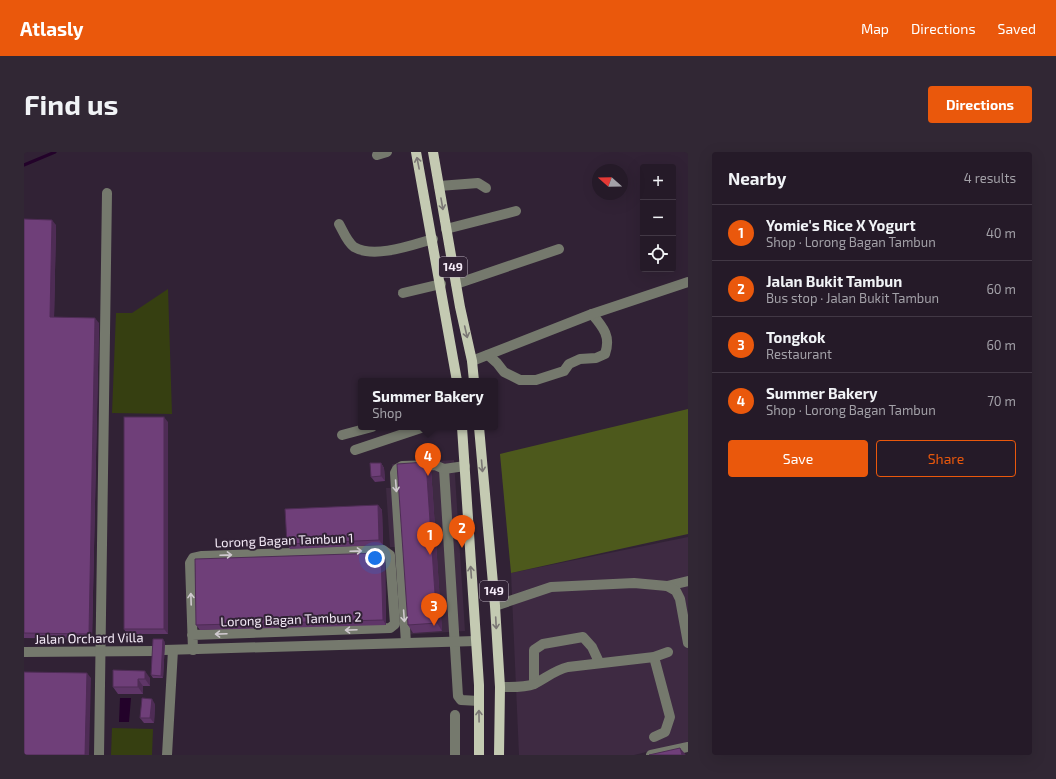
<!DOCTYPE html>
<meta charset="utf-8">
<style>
:root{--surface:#251a28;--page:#312734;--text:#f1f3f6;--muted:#a3a1a8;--line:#423845;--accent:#ea580c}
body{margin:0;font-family:"Exo 2",sans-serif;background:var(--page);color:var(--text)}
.controls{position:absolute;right:12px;top:12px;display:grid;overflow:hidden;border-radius:4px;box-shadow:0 4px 16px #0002}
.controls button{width:36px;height:36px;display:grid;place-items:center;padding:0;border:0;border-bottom:1px solid var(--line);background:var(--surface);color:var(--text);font:20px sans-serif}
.compass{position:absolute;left:568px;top:12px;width:36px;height:36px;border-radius:50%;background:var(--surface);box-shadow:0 4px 16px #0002;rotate:290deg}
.you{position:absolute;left:351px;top:406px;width:14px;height:14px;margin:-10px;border:3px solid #fff;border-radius:50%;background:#1a73e8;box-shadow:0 0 0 6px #1a73e833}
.badge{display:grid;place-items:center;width:26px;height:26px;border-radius:50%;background:var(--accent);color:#fff;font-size:13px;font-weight:700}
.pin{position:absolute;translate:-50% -33px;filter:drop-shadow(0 1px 2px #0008)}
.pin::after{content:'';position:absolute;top:21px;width:14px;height:12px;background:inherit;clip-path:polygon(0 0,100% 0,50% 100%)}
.popup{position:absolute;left:334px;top:226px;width:140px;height:52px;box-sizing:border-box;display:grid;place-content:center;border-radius:4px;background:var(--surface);filter:drop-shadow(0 1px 3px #0005);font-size:13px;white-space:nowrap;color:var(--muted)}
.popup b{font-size:15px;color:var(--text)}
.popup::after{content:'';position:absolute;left:50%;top:100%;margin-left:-8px;border:8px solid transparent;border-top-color:var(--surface)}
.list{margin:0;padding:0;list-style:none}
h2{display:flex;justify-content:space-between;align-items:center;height:52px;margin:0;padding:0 16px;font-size:17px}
h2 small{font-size:13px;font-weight:400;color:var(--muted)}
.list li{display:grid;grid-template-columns:26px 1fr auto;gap:12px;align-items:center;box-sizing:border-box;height:56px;padding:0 16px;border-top:1px solid var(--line)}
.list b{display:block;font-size:15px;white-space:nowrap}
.list p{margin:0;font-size:13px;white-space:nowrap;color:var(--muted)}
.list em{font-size:13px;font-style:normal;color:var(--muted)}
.actions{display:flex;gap:8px;padding:12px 16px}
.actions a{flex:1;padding:9px 0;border:1px solid var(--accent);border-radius:4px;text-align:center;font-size:14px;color:var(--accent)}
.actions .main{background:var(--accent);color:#fff}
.icon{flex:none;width:22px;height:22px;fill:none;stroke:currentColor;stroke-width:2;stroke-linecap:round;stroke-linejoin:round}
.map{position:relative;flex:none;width:664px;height:603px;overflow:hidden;border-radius:4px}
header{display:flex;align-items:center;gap:24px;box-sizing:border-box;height:56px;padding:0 20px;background:var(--accent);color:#fff}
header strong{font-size:19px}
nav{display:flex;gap:22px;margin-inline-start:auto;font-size:14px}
.intro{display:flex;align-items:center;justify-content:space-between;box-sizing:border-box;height:96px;padding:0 24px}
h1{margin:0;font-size:28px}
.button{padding:10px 18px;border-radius:4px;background:var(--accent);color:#fff;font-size:14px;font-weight:700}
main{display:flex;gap:24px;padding:0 24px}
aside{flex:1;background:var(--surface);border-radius:4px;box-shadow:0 4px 16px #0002}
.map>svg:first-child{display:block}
.built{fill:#3e2a42}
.green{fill:#363f11}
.forest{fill:#4d591c}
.water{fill:#23022a}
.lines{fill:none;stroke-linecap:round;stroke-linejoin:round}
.stream{stroke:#23022a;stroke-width:3}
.minor{stroke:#75796d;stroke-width:10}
.major{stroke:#c4cab2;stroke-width:10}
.wall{fill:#5f3668}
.shaded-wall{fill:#4e2c55}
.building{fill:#6f3f79;stroke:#4e2c55}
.oneway{stroke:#7a7674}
.oneway2{stroke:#cfc9ce}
.labels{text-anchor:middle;stroke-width:4;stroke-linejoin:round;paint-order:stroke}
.shield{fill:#312235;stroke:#baafbe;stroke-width:1}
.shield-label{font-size:12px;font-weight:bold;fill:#f5ebf8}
.street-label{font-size:13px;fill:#f5ebf8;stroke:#312235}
</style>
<header>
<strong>Atlasly</strong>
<nav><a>Map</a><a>Directions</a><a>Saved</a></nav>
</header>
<div class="intro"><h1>Find us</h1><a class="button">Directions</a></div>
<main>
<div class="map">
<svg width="664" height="603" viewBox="0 0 664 603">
<rect width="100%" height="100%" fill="#312235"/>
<!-- built -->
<g class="built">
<polygon points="430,308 441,479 377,483 372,395 366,395 362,336 369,336 368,312"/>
<polygon points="664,385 664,590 610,603 495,603 487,421"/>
</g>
<!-- green -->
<g class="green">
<polygon points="144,137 148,262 88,261 92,161 108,161"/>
<polygon points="88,576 129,577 128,603 87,603"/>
</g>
<!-- forest -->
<polygon class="forest" points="664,257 664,382 487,421 476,302"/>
<!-- water -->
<polygon class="water" points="96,546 107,546 105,570 95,570"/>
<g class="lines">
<!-- stream -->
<polyline class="stream" points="0,13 31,0"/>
<!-- minor -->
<g class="minor">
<polyline points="353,3 363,0"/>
<polyline points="415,34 454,31 462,36"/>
<path d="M315,72c4,7 8,18 15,23 20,12 58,-2 79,-8"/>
<polyline points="422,77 492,59"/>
<polyline points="432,132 535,97"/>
<polyline points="379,141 417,132"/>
<path d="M464,203l9,8 7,9 16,8h16l28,-9 5,-7 11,-5 16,-1 9,-4c6,-17 -1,-26 -13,-40"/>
<polyline points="448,209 568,162 664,130"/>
<polyline points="318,283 348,275"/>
<polyline points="331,298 400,275"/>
<polyline points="420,317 434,544 437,548 455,549"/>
<polyline points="643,434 664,429"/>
<polyline points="471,454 527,435 610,431 643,434 652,439 656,447 664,491"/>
<polyline points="168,483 366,476 371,472 366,403 359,398 178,404 169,406 166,411 169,498"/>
<polyline points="382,491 371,321 373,317 378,314 411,313 420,317 441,314"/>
<polyline points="140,498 452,489"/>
<polyline points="0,500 131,499"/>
<polyline points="630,505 646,565 641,580 630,585"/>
<polyline points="510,532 510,498 519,492 559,485 568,495 575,510"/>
<path d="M476,535c11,0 24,1 34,-3 12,-6 21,-14 34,-17l86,-10 14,-5"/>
<polyline points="75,603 83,41"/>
<polyline points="143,603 149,498"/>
<polyline points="431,603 431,563"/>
<polyline points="627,603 664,595"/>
</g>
<!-- major -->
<g class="major">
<polyline points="392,0 433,229"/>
<polyline points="409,0 436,155 448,209 450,229"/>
<polyline points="438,275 455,533 455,603"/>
<polyline points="455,275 471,454 476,535 475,603"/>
</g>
</g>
<!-- wall -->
<g class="wall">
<polygon points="0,67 32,73 30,165 75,171 68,487 0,486"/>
<polygon points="144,270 144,482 103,482 100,477"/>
<polygon points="402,310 407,317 418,479 389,481 384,473"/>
<polygon points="357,311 360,316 361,329 351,330 347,325"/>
<polygon points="354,353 358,358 359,393 266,397 263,392"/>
<polygon points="357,401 361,406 362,473 176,478 172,473"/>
<polygon points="141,490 139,526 129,526 127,523"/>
<polygon points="89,518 126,526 126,534 119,534 119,542 94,542 89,535"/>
<polygon points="131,552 130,571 120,571 116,566"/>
</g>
<!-- shaded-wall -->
<g class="shaded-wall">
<polygon points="28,68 32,73 30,170 26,165"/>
<polygon points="71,166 75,171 68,487 65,482"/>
<polygon points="140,265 144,270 144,482 140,477"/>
<polygon points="402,310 407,317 418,479 413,471"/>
<polygon points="357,311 360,316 361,329 357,324"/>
<polygon points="354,353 358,358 359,393 355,388"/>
<polygon points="357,401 361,406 362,473 359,468"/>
<polygon points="139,487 141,490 139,526 137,524"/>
<polygon points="121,519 126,526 126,534 121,527"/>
<polygon points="63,521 67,526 65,603 61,603"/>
<polygon points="114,527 119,534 119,542 114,535"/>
<polygon points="128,547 131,552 130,571 126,566"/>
<polygon points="656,596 662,603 658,603"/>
</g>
<!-- building -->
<g class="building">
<polygon points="0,67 28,68 26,165 71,166 65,482 0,481"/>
<rect x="100" y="265" width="40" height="212"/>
<polygon points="402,310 413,471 384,473 373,312"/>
<polygon points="346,311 357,311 357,324 347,325"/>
<polygon points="354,353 355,388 263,392 261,357"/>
<polygon points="357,401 359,468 172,473 171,407"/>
<polygon points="129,487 139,487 137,524 127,523"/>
<polygon points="89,518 121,519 121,527 114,527 114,535 89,535"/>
<polygon points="0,520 63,521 61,603 0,603"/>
<polygon points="118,546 128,547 126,566 116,566"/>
<polygon points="656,596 658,603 625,603"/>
</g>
<!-- one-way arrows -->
<defs><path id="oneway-shaft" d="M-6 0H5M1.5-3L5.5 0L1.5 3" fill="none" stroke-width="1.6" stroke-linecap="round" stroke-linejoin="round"/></defs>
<g class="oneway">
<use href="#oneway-shaft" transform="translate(394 11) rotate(-101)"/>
<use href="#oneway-shaft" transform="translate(418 52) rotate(80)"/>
<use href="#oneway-shaft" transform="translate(442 180) rotate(77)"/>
<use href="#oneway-shaft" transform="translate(458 314) rotate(85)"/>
<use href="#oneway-shaft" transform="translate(447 420) rotate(-94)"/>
<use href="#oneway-shaft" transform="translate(472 471) rotate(87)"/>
<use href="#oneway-shaft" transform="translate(455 564) rotate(-91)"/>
</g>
<g class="oneway2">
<use href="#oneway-shaft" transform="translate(372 334) rotate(86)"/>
<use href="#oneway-shaft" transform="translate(332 399) rotate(-2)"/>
<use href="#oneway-shaft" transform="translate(202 403) rotate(-2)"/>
<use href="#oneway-shaft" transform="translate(167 447) rotate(-92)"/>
<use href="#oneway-shaft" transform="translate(380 464) rotate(86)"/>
<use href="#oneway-shaft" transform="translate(327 478) rotate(178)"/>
<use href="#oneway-shaft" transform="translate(197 482) rotate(178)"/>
</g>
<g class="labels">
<!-- shield labels -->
<g class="shield">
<rect x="415" y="105" width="28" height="20" rx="3"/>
<rect x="456" y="429" width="28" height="20" rx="3"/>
</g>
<g class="shield-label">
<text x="429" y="119">149</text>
<text x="470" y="443">149</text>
</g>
<!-- street labels -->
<g class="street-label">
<text transform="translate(260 388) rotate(-2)" y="5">Lorong Bagan Tambun 1</text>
<text transform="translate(267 467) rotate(-2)" y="5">Lorong Bagan Tambun 2</text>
<text transform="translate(65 486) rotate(-1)" y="5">Jalan Orchard Villa</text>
</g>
</g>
</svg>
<div class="controls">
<button>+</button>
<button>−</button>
<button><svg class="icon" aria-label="locate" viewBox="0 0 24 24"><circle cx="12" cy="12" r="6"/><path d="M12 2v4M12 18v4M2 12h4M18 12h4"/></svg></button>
</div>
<svg class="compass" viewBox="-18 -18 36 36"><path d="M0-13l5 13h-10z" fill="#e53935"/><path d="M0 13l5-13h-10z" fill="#a3a1a8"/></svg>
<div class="you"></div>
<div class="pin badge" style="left:406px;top:403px">1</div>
<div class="pin badge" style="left:438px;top:396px">2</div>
<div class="pin badge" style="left:410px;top:474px">3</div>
<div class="pin badge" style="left:404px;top:324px">4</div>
<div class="popup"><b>Summer Bakery</b>Shop</div>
</div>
<aside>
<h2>Nearby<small>4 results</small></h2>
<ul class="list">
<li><span class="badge">1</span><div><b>Yomie's Rice X Yogurt</b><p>Shop · Lorong Bagan Tambun</p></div><em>40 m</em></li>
<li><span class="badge">2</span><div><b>Jalan Bukit Tambun</b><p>Bus stop · Jalan Bukit Tambun</p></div><em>60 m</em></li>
<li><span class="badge">3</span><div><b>Tongkok</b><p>Restaurant</p></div><em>60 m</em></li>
<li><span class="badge">4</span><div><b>Summer Bakery</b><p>Shop · Lorong Bagan Tambun</p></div><em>70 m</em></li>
</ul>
<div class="actions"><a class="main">Save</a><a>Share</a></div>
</aside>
</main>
